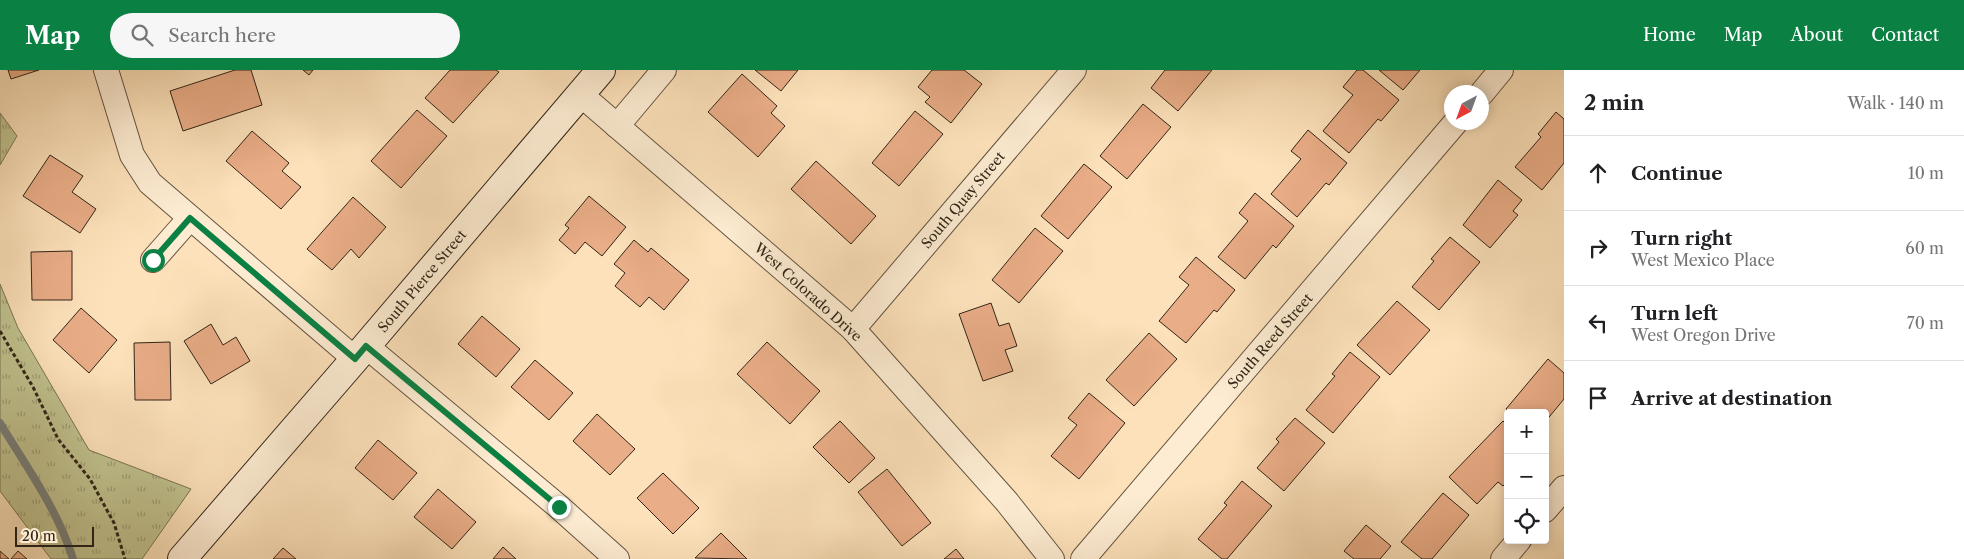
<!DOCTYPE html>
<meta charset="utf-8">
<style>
:root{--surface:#fff;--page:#f6f6f6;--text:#202124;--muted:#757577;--line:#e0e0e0;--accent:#0b8043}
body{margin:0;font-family:"Libre Caslon Text",serif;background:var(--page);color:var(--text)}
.controls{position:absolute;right:15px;bottom:15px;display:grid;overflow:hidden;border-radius:5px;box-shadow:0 2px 12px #0003}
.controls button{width:45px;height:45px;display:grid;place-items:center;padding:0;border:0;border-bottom:1px solid var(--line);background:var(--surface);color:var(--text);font:25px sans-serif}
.compass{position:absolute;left:1444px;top:15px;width:45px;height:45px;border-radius:50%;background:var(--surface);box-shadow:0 2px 12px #0003;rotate:221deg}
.scale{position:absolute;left:15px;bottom:12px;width:79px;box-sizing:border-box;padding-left:5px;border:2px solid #322518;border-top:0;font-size:14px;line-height:18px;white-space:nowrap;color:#322518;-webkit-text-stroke:4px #fdecd2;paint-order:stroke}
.stop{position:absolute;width:15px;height:15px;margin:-11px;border:4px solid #0b8043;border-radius:50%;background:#fff}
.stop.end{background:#0b8043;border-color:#fff;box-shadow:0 1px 5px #0008}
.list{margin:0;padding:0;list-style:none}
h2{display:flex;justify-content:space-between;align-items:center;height:65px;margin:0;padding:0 20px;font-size:21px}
h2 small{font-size:16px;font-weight:400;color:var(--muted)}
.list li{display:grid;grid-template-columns:32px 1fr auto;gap:15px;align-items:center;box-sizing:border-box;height:75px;padding:0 20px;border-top:1px solid var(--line)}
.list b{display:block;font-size:19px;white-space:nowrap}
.list p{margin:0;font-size:16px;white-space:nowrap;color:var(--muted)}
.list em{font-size:16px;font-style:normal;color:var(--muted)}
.icon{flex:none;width:28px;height:28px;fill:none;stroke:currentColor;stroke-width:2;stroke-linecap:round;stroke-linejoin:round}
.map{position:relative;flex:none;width:1564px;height:489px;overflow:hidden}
header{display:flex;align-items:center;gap:30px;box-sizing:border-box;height:70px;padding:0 25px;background:var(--accent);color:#fff}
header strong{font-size:24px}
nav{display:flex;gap:28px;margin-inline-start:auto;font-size:18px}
.search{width:350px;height:45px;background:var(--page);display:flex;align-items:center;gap:12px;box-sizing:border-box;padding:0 18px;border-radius:28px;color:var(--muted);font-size:19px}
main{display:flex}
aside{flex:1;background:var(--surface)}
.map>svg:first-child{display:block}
.grass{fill:url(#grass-tufts);stroke:#797454}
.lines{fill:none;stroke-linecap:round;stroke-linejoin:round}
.stream{stroke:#777e7a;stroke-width:8}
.building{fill:#e9ad87;stroke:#322518}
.street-casing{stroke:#645440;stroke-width:26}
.secondary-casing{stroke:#322518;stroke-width:30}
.path{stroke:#322518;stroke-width:3;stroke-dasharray:4 2.5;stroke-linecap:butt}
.street{stroke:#fdecd2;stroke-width:24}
.secondary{stroke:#fdecd2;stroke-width:28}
.route{stroke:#0b8043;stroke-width:6}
.labels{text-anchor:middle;stroke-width:4;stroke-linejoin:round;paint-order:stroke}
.street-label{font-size:14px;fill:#322518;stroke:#fdecd2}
</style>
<header>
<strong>Map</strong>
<div class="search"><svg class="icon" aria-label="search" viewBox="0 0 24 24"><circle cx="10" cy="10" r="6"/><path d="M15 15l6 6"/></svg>Search here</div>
<nav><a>Home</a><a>Map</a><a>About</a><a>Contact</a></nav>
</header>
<main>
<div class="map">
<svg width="1564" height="489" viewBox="0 0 1564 489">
<defs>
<pattern id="grass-tufts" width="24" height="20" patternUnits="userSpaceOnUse" patternTransform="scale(1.25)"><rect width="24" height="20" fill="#c0c28f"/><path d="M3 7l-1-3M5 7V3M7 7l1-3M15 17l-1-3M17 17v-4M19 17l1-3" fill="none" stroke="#9d9d74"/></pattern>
</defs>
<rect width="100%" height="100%" fill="#fce1ba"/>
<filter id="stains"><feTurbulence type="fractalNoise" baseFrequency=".004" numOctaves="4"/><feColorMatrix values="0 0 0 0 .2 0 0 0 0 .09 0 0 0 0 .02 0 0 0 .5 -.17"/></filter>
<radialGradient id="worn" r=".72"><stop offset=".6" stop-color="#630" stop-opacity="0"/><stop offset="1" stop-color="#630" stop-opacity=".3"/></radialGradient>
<!-- grass -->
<g class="grass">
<polygon points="0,43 17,66 0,95"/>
<polygon points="0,214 18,258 89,380 191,419 142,489 51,489 0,421"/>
</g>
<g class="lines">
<!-- stream -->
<path class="stream" d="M0,353c26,43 58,87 73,136"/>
</g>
<!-- building -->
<g class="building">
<polygon points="8,0 39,0 11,9"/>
<polygon points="235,0 251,0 262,35 183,61 170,21"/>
<polygon points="303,0 313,0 309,5"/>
<polygon points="450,0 496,0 499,2 453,53 425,28"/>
<polygon points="755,0 798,0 781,21"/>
<polygon points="932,0 964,0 982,14 951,53 925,32 930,27 918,17"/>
<polygon points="1165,0 1212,0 1178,41 1151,18"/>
<polygon points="1357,0 1363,0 1399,30 1381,51 1378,49 1349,83 1323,61 1353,25 1343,17"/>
<polygon points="1379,0 1420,0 1403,20"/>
<polygon points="742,4 777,36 771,43 785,56 758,87 708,42"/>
<polygon points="1143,34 1171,57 1127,109 1100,86"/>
<polygon points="417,40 447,66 401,118 371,91"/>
<polygon points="915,41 943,64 899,116 872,93"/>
<polygon points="1556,42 1564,49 1564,93 1542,120 1515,97 1541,67 1538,64"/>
<polygon points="1308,60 1347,93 1329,115 1326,113 1297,147 1271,124 1301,89 1291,81"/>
<polygon points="252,61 289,93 282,101 301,117 281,139 226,91"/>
<polygon points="50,85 83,106 72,122 96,139 80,163 23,126"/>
<polygon points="816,91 876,146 851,174 791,119"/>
<polygon points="1084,94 1112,117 1068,169 1041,146"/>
<polygon points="1498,110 1522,130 1513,141 1518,145 1490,178 1463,155"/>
<polygon points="1255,123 1294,156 1276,178 1273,175 1245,209 1218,187 1248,151 1239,143"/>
<polygon points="589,126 626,157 602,186 585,172 575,184 559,170 569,158 565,155"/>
<polygon points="353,127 386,157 359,188 351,179 332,200 307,179"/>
<polygon points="1035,158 1063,181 1019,233 992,210"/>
<polygon points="1450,167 1480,192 1439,240 1412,217 1434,191 1431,189"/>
<polygon points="634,170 648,182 651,178 689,210 664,240 649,227 640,237 615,216 625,203 614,194"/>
<polygon points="72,181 72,230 32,230 31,182"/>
<polygon points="1196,187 1235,220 1217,242 1214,240 1186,273 1159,251 1189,215 1179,207"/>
<polygon points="1397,231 1430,260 1390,305 1357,275"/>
<polygon points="991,233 999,256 1009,253 1017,276 1005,280 1013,301 983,311 959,244"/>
<polygon points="81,238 117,270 89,303 53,270"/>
<polygon points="482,246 520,279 496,307 458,274"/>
<polygon points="211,254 223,275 236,267 250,291 211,314 184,271"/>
<polygon points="1149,263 1177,289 1134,336 1106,310"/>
<polygon points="170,272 171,330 135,330 134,273"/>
<polygon points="767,272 820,321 790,354 737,304"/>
<polygon points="1350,282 1380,307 1333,363 1306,340 1335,306 1332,304"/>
<polygon points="1548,289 1564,303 1564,329 1545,352 1545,343 1510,343 1506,339"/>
<polygon points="535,290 573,323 549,350 511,317"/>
<polygon points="1089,323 1125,353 1079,409 1051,386 1077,355 1068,348"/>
<polygon points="597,344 635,379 610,405 573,371"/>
<polygon points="1295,348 1325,373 1284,421 1257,398 1279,372 1276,369"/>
<polygon points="840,351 875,388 849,413 813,377"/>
<polygon points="1503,351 1508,356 1508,411 1503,416 1498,412 1477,434 1449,407"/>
<polygon points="378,370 417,403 393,430 355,398"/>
<polygon points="887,399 931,453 902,476 858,422"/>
<polygon points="663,403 699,438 673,464 637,428"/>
<polygon points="1242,411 1272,436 1227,489 1222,489 1198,469 1227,435 1224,433"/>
<polygon points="438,419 476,452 452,479 414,447"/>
<polygon points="1443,423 1469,445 1432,489 1422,489 1401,472"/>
<polygon points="1366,455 1391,476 1380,489 1354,489 1344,481"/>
<polygon points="721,463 747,489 695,488"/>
<polygon points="503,477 516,489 493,489"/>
<polygon points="283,478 296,489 273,489"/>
<polygon points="956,479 964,489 944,489"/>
<polygon points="0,481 9,489 0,489"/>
<polygon points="18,481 27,489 11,489"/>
</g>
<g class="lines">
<!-- street casing -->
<g class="street-casing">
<g id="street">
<polyline points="106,0 132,85 150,113 355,289"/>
<polyline points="1482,23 1501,0"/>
<polyline points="580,24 853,259 1007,432 1052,489"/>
<polyline points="617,56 664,0"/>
<polyline points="153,190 190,148"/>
<polyline points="853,259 1074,0"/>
<polyline points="366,276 559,437 617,489"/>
<polyline points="1545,440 1564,418"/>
<polyline points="1083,489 1456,52"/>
<polyline points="1503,489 1519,470"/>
</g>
</g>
<!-- secondary casing -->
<g class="secondary-casing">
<polyline id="secondary" points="182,489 355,289 601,0"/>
</g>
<!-- path -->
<polyline class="path" points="0,261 33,317 58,369 90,409 114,453 125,489"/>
<!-- street -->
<use href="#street" class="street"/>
<!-- secondary -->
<use href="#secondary" class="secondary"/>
</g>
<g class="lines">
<!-- route -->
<polyline class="route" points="153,190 190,148 355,289 366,276 559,437"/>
</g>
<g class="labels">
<!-- street labels -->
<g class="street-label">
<text transform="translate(963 130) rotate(-50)" y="5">South Quay Street</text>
<text transform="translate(422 211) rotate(-50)" y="5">South Pierce Street</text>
<text transform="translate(808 222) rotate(42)" y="5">West Colorado Drive</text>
<text transform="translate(1270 271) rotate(-49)" y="5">South Reed Street</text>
</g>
</g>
<rect width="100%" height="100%" filter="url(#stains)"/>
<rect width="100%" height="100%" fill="url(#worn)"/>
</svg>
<div class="controls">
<button>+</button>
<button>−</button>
<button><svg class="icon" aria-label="locate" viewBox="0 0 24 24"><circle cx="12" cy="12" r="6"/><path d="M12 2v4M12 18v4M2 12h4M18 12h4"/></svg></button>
</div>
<svg class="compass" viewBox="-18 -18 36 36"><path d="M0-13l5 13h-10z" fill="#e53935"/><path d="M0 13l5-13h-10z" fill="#757577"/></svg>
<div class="scale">20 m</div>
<div class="stop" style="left:153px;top:190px"></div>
<div class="stop end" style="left:559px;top:437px"></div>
</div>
<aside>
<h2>2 min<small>Walk · 140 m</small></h2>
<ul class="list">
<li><svg class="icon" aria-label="ahead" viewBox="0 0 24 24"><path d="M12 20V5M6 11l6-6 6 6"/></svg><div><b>Continue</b></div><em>10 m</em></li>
<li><svg class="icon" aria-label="right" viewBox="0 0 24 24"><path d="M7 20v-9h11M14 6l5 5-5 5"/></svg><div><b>Turn right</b><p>West Mexico Place</p></div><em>60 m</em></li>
<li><svg class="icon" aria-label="left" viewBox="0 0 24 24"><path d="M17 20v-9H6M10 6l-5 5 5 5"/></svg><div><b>Turn left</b><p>West Oregon Drive</p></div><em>70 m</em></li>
<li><svg class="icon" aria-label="arrive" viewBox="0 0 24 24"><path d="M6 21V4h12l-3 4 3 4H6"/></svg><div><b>Arrive at destination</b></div></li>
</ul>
</aside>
</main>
